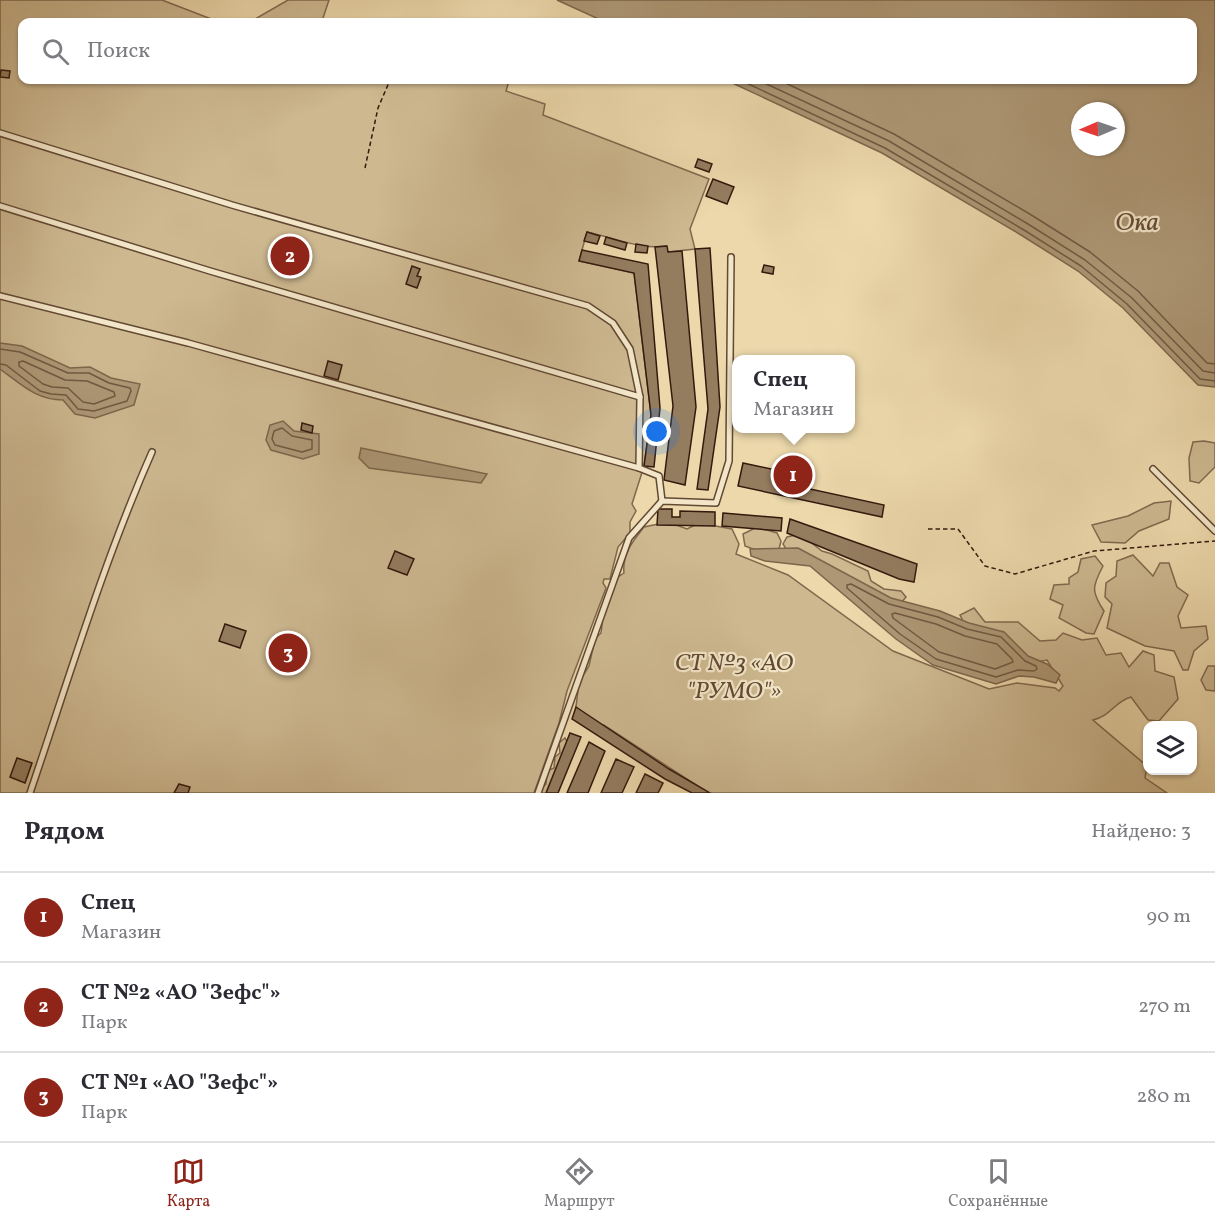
<!DOCTYPE html>
<html lang="ru">
<meta charset="utf-8">
<style>
:root{--surface:#fff;--page:#f7f7f7;--text:#2b2b33;--muted:#7c7c81;--line:#e1e1e2;--accent:#8f2418}
body{margin:0;font-family:Vollkorn,serif;background:var(--page);color:var(--text)}
.controls{position:absolute;right:18px;bottom:18px;display:grid;overflow:hidden;border-radius:12px;box-shadow:0 2px 4px #0004}
.controls button{width:54px;height:54px;display:grid;place-items:center;padding:0;border:0;border-bottom:2px solid var(--line);background:var(--surface);color:var(--text);font:30px sans-serif}
.compass{position:absolute;left:1071px;top:102px;width:54px;height:54px;border-radius:50%;background:var(--surface);box-shadow:0 2px 4px #0004;rotate:268deg}
.you{position:absolute;left:657px;top:432px;width:21px;height:21px;margin:-15px;border:4px solid #fff;border-radius:50%;background:#1a73e8;box-shadow:0 0 0 9px #1a73e833}
.badge{display:grid;place-items:center;width:39px;height:39px;border-radius:50%;background:var(--accent);color:#fff;font-size:20px;font-weight:700}
.pin{position:absolute;translate:-50% -50%;border:3px solid #fff;box-shadow:0 2px 6px #0006}
.popup{position:absolute;left:732px;top:355px;width:123px;height:78px;box-sizing:border-box;display:grid;place-content:center;border-radius:12px;background:var(--surface);filter:drop-shadow(0 2px 4px #0005);font-size:20px;white-space:nowrap;color:var(--muted)}
.popup b{font-size:22px;color:var(--text)}
.popup::after{content:'';position:absolute;left:50%;top:100%;margin-left:-12px;border:12px solid transparent;border-top-color:var(--surface)}
.list{margin:0;padding:0;list-style:none}
h2{display:flex;justify-content:space-between;align-items:center;height:78px;margin:0;padding:0 24px;font-size:26px}
h2 small{font-size:20px;font-weight:400;color:var(--muted)}
.list li{display:grid;grid-template-columns:39px 1fr auto;gap:18px;align-items:center;box-sizing:border-box;height:90px;padding:0 24px;border-top:2px solid var(--line)}
.list b{display:block;font-size:22px;white-space:nowrap}
.list p{margin:0;font-size:20px;white-space:nowrap;color:var(--muted)}
.list em{font-size:20px;font-style:normal;color:var(--muted)}
.icon{flex:none;width:33px;height:33px;fill:none;stroke:currentColor;stroke-width:2;stroke-linecap:round;stroke-linejoin:round}
.map{position:relative;flex:none;width:1215px;height:793px;overflow:hidden}
.search{position:absolute;background:var(--surface);box-shadow:0 2px 4px #0004;left:18px;right:18px;top:18px;height:66px;display:flex;align-items:center;gap:15px;box-sizing:border-box;padding:0 21px;border-radius:12px;color:var(--muted);font-size:22px}
.sheet{height:348px;background:var(--surface)}
nav{display:flex;justify-content:space-around;align-items:center;box-sizing:border-box;height:84px;border-top:2px solid var(--line);background:var(--surface);font-size:16px;color:var(--muted)}
nav a{display:grid;justify-items:center;gap:3px}
nav .on{color:var(--accent)}
.map>svg:first-child{display:block}
.green{fill:#cdb890;stroke:#80684e;stroke-width:1.5}
.water{fill:#ad9775;stroke:#7d654b;stroke-width:1.5;fill-rule:evenodd}
.lines{fill:none;stroke-linecap:round;stroke-linejoin:round}
.shore{stroke:#705841;stroke-width:1.5}
.building{fill:#947c5f;stroke:#34190d;stroke-width:1.5}
.lane-casing{stroke:#624934;stroke-width:8}
.path{stroke:#34190d;stroke-width:1.5;stroke-dasharray:4.5 3;stroke-linecap:butt}
.lane{stroke:#f3e6c8;stroke-width:5}
.labels{text-anchor:middle;stroke-width:4.5;stroke-linejoin:round;paint-order:stroke}
.park-label{font-size:24px;font-style:italic;fill:#624934;stroke:#f3e6c8}
.water-label{font-size:26px;font-style:italic;fill:#644b37;stroke:#f3e6c8}
</style>
<div class="map">
<svg width="1215" height="793" viewBox="0 0 1215 793">
<rect width="100%" height="100%" fill="#ecd8ab"/>
<filter id="stains"><feTurbulence type="fractalNoise" baseFrequency=".00333" numOctaves="4"/><feColorMatrix values="0 0 0 0 .2 0 0 0 0 .09 0 0 0 0 .02 0 0 0 .5 -.17"/></filter>
<radialGradient id="worn" r=".72"><stop offset=".6" stop-color="#630" stop-opacity="0"/><stop offset="1" stop-color="#630" stop-opacity=".3"/></radialGradient>
<!-- green -->
<g class="green">
<path d="M0,0h162l57,22h-197v58h481l6,1 -3,10 39,13 -2,11 166,64 -19,50 5,20 -27,3 -2,-6c-27,4 -53,-9 -79,-14l-8,29 55,12 17,142 -7,51 -12,38 4,7 -6,11v11l-12,14 -8,32h-6l-1,4 3,5 -39,103 -8,32 -25,70h-534z"/>
<polygon points="288,0 329,0 322,21 324,22 250,22"/>
<polygon points="1204,441 1215,443 1215,467 1199,483 1190,481 1189,458 1193,442"/>
<polygon points="1171,501 1169,519 1139,531 1125,543 1101,542 1092,525 1128,516 1154,503"/>
<path d="M668,522l19,7 12,-6 33,6 7,15 -3,10 52,21 105,76 96,38 28,-6 38,5 4,3 4,-5 -16,-26 -15,3 -66,-36 -6,-12 14,-7 11,14h33l22,19 16,-1 7,-7 19,7 15,-2 9,17 15,-2 8,14 14,-16 11,4 1,16 19,6 4,22 -19,22 -11,-1 -17,-23c-17,5 -19,18 -38,23l54,46 -2,12 22,15h-471v-8l-92,-60 -4,1 -24,-19 3,-25 10,-16 6,-27 6,-6 2,-16 15,-40 6,-4c-2,-19 9,-32 20,-46z"/>
<polygon points="757,527 777,533 781,541 779,549 761,552 745,546 743,534"/>
<polygon points="800,534 822,551 832,554 868,571 871,581 884,589 901,591 906,597 900,604 789,554 783,544 787,537"/>
<polygon points="1133,555 1153,576 1160,563 1169,563 1177,587 1188,595 1178,616 1181,628 1206,626 1208,639 1194,651 1188,670 1183,670 1174,651 1145,646 1107,628 1112,604 1105,597 1106,583 1116,576 1117,561"/>
<path d="M1095,556l8,10c-11,21 -12,25 1,45l-10,23 -8,-1 -27,-15 4,-13 -13,-6 4,-14 15,-1v-6l9,-6 3,-13z"/>
<polygon points="1208,666 1215,666 1215,691 1206,690 1201,680"/>
<polygon points="565,738 571,748 551,793 540,793 541,789 546,784 547,771 554,768 555,757 560,753 559,743"/>
</g>
<!-- water -->
<g class="water">
<path d="M557,0h658v387l-17,-2 -75,-77 -45,-37 -57,-36 -139,-82 -156,-73h466v-58h-587zM1080,111h36v36h-36z"/>
<path d="M0,343l22,3 48,22 20,-1 21,11 29,6 -6,21 -39,13 -20,-4 -12,-14c-27,0 -42,-16 -63,-31z"/>
<polygon points="283,421 294,431 319,434 319,454 303,459 271,450 266,440 270,425"/>
<polygon points="361,448 487,474 481,483 369,468 359,458"/>
<polygon points="798,548 891,598 940,611 969,623 1004,632 1028,656 1047,664 1060,675 1056,683 1034,677 1019,676 996,684 933,665 896,639 810,566 765,561 751,556 750,549"/>
</g>
<g class="lines">
<!-- shore -->
<g class="shore">
<polyline points="740,80 885,148 1024,230 1081,266 1127,304 1200,379 1215,381"/>
<polyline points="758,80 889,141 1028,224 1085,260 1132,298 1203,371 1215,373"/>
<polyline points="779,80 894,134 1033,216 1090,252 1138,291 1207,363 1215,364"/>
<polyline points="0,349 20,352 68,373 89,373 109,383 130,388 131,391 127,401 94,411 78,409 66,395 51,394 40,391 6,365 0,364"/>
<polygon points="23,361 65,380 87,381 114,392 115,396 94,404 83,402 68,388 52,387 43,384 19,366 19,362"/>
<polygon points="282,428 292,436 312,440 312,449 302,452 275,445 272,439 274,431"/>
<polygon points="851,584 889,604 938,617 967,629 1001,637 1025,661 1036,666 1037,669 1034,671 1018,670 996,677 936,659 900,634 847,588 847,585"/>
<polygon points="895,613 936,624 965,636 997,644 1012,659 1013,662 995,669 939,652 893,618 892,614"/>
</g>
</g>
<!-- building -->
<g class="building">
<polygon points="1,70 10,71 9,78 0,77"/>
<polygon points="698,159 712,164 709,172 695,167"/>
<polygon points="713,179 734,187 727,204 706,196"/>
<polygon points="587,232 600,236 597,244 584,241"/>
<polygon points="606,237 627,243 625,250 604,244"/>
<polygon points="636,244 648,246 647,253 635,252"/>
<polygon points="667,246 668,252 682,251 696,407 685,485 664,480 673,406 655,247"/>
<polygon points="710,248 720,407 708,490 697,489 708,409 695,249"/>
<polygon points="582,250 648,264 660,408 654,467 644,466 651,415 634,273 579,261"/>
<polygon points="764,265 774,267 773,274 762,272"/>
<polygon points="412,266 420,269 417,276 421,277 417,288 406,284"/>
<polygon points="328,361 342,365 338,380 324,376"/>
<polygon points="302,423 313,426 312,433 301,430"/>
<polygon points="743,463 813,478 810,489 884,505 882,517 738,486"/>
<polygon points="658,509 672,509 672,517 680,517 680,511 715,512 715,526 657,525"/>
<polygon points="723,513 782,518 781,531 722,526"/>
<polygon points="790,519 917,564 914,582 899,579 787,533"/>
<polygon points="395,551 414,559 407,575 388,568"/>
<polygon points="225,624 246,631 240,648 219,641"/>
<polygon points="576,707 669,769 710,793 692,793 665,779 572,719"/>
<polygon points="570,733 581,737 558,793 546,793"/>
<polygon points="589,742 605,751 588,793 567,793"/>
<polygon points="17,758 32,763 25,783 10,777"/>
<polygon points="616,759 634,767 622,793 601,793"/>
<polygon points="645,774 663,783 658,793 636,793"/>
<polygon points="179,784 190,787 188,793 174,793"/>
</g>
<g class="lines">
<!-- lane casing -->
<g class="lane-casing">
<g id="lane">
<polyline points="0,133 232,205 588,306 613,323 630,349 640,397"/>
<polyline points="0,206 210,271 640,397 639,468"/>
<polyline points="0,296 188,343 639,468 659,476 662,501"/>
<polyline points="1153,469 1215,531"/>
<path d="M30,793c39,-115 73,-230 122,-341"/>
<polyline points="538,793 629,538 662,501 716,503 729,461 731,257"/>
</g>
</g>
<!-- path -->
<g class="path">
<polyline points="329,19 342,22"/>
<polyline points="365,168 378,108 390,80"/>
<polyline points="928,529 958,529 985,566 1015,574 1094,551 1215,541"/>
</g>
<!-- lane -->
<use href="#lane" class="lane"/>
</g>
<g class="labels">
<!-- park labels -->
<g class="park-label">
<text x="734" y="670">СТ №3 «АО<tspan x="734" dy="28">"РУМО"»</tspan></text>
</g>
<!-- water labels -->
<g class="water-label">
<text x="1137" y="230">Ока</text>
</g>
</g>
<rect width="100%" height="100%" filter="url(#stains)"/>
<rect width="100%" height="100%" fill="url(#worn)"/>
</svg>
<div class="controls">
<button><svg class="icon" aria-label="layers" viewBox="0 0 24 24"><path d="M12 4l9 5-9 5-9-5zM3 14l9 5 9-5"/></svg></button>
</div>
<svg class="compass" viewBox="-18 -18 36 36"><path d="M0-13l5 13h-10z" fill="#e53935"/><path d="M0 13l5-13h-10z" fill="#7c7c81"/></svg>
<div class="you"></div>
<div class="pin badge" style="left:793px;top:475px">1</div>
<div class="popup"><b>Спец</b>Магазин</div>
<div class="pin badge" style="left:290px;top:256px">2</div>
<div class="pin badge" style="left:288px;top:653px">3</div>
<div class="search"><svg class="icon" aria-label="search" viewBox="0 0 24 24"><circle cx="10" cy="10" r="6"/><path d="M15 15l6 6"/></svg>Поиск</div>
</div>
<section class="sheet">
<h2>Рядом<small>Найдено: 3</small></h2>
<ul class="list">
<li><span class="badge">1</span><div><b>Спец</b><p>Магазин</p></div><em>90 m</em></li>
<li><span class="badge">2</span><div><b>СТ №2 «АО &quot;Зефс&quot;»</b><p>Парк</p></div><em>270 m</em></li>
<li><span class="badge">3</span><div><b>СТ №1 «АО &quot;Зефс&quot;»</b><p>Парк</p></div><em>280 m</em></li>
</ul>
</section>
<nav>
<a class="on"><svg class="icon" aria-label="map" viewBox="0 0 24 24"><path d="M3 6l6-2 6 2 6-2v14l-6 2-6-2-6 2zM9 4v14M15 6v14"/></svg>Карта</a>
<a><svg class="icon" aria-label="directions" viewBox="0 0 24 24"><path d="M12 3l9 9-9 9-9-9zM9 14v-3h6M13 9l2 2-2 2"/></svg>Маршрут</a>
<a><svg class="icon" aria-label="saved" viewBox="0 0 24 24"><path d="M7 4h10v16l-5-4-5 4z"/></svg>Сохранённые</a>
</nav>
